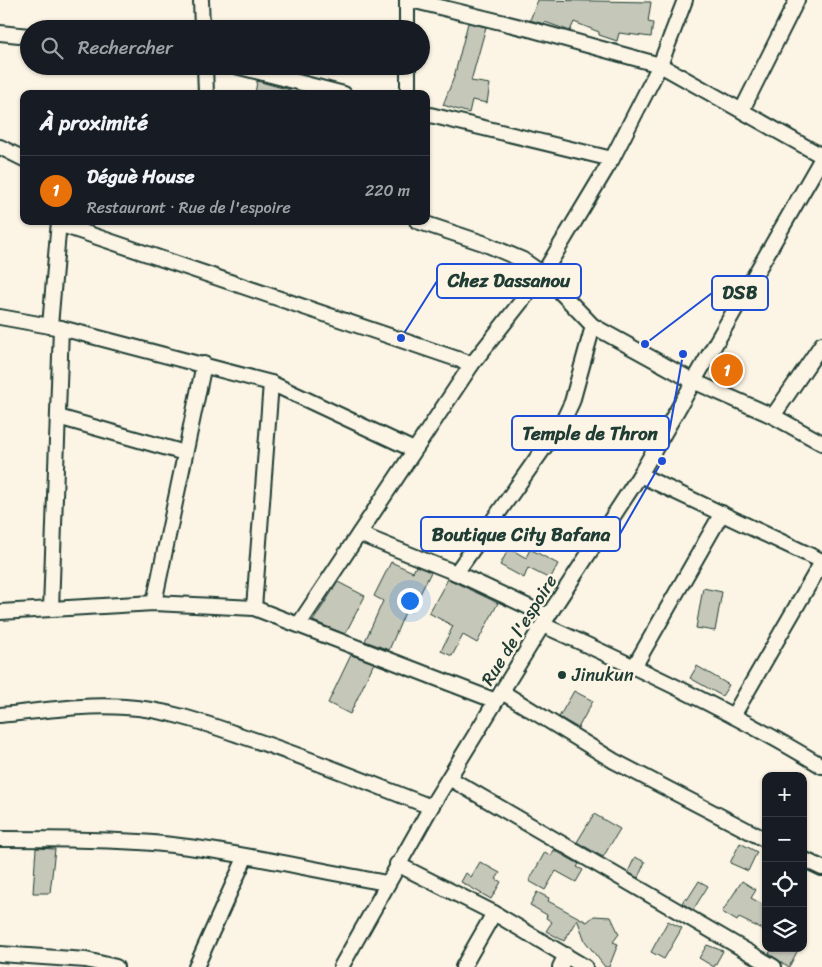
<!DOCTYPE html>
<html lang="fr">
<meta charset="utf-8">
<style>
:root{--surface:#171b24;--page:#20242c;--text:#f1f3f6;--muted:#9ea1a6;--line:#363941;--accent:#db2777}
body{margin:0;font-family:Sriracha,sans-serif;background:var(--page);color:var(--text)}
.controls{position:absolute;right:15px;bottom:15px;display:grid;overflow:hidden;border-radius:10px;box-shadow:0 1px 4px #0004}
.controls button{width:45px;height:45px;display:grid;place-items:center;padding:0;border:0;border-bottom:1px solid var(--line);background:var(--surface);color:var(--text);font:25px sans-serif}
.you{position:absolute;left:409px;top:600px;width:18px;height:18px;margin:-12px;border:4px solid #fff;border-radius:50%;background:#1a73e8;box-shadow:0 0 0 8px #1a73e833}
.badge{display:grid;place-items:center;width:32px;height:32px;border-radius:50%;background:var(--accent);color:#fff;font-size:16px;font-weight:700}
.pin{position:absolute;translate:-50% -50%;border:2px solid #fff;box-shadow:0 1px 5px #0006}
.list{margin:0;padding:0;list-style:none}
h2{display:flex;justify-content:space-between;align-items:center;height:65px;margin:0;padding:0 20px;font-size:21px}
h2 small{font-size:16px;font-weight:400;color:var(--muted)}
.list li{display:grid;grid-template-columns:32px 1fr auto;gap:15px;align-items:center;box-sizing:border-box;height:70px;padding:0 20px;border-top:1px solid var(--line)}
.list b{display:block;font-size:19px;white-space:nowrap}
.list p{margin:0;font-size:16px;white-space:nowrap;color:var(--muted)}
.list em{font-size:16px;font-style:normal;color:var(--muted)}
.icon{flex:none;width:28px;height:28px;fill:none;stroke:currentColor;stroke-width:2;stroke-linecap:round;stroke-linejoin:round}
.map{position:relative;flex:none;width:822px;height:967px;overflow:hidden}
.search{position:absolute;background:var(--surface);box-shadow:0 1px 4px #0004;left:20px;top:20px;width:410px;height:55px;display:flex;align-items:center;gap:12px;box-sizing:border-box;padding:0 18px;border-radius:28px;color:var(--muted);font-size:19px}
.panel{position:absolute;background:var(--surface);box-shadow:0 1px 4px #0004;left:20px;top:90px;width:410px;height:135px;border-radius:10px}
.map>svg:first-child{display:block}
.building{fill:#c5c7b9;stroke:#1f3d34}
.lines{fill:none;stroke-linecap:round;stroke-linejoin:round}
.minor-casing{stroke:#1f3d34;stroke-width:18}
.minor{stroke:#fcf5e5;stroke-width:14}
.poi-dot{fill:#1f3d34;stroke:#fcf5e5;stroke-width:2}
.labels{text-anchor:middle;stroke-width:5;stroke-linejoin:round;paint-order:stroke}
.street-label{font-size:18px;fill:#1f3d34;stroke:#fcf5e5}
.poi-label{font-size:18px;fill:#1f3d34;stroke:#fcf5e5;text-anchor:start}
.leader{fill:none;stroke:#1d4ed8;stroke-width:2}
.callout-dot{fill:#1d4ed8;stroke:#fcf5e5;stroke-width:2}
.callout{fill:#fcf5e5;stroke:#1d4ed8;stroke-width:2}
.callout-label{font-size:19px;text-anchor:middle;font-weight:bold;fill:#1f3d34}
</style>
<div class="map">
<svg width="822" height="967" viewBox="0 0 822 967">
<rect width="100%" height="100%" fill="#fcf5e5"/>
<filter id="ink" filterUnits="userSpaceOnUse"><feTurbulence type="fractalNoise" baseFrequency=".02" numOctaves="2"/><feDisplacementMap in="SourceGraphic" scale="10" xChannelSelector="R" yChannelSelector="G"/><feConvolveMatrix kernelMatrix="1 2 1 2 8 2 1 2 1" color-interpolation-filters="sRGB"/></filter>
<g filter="url(#ink)">
<!-- building -->
<g class="building">
<polygon points="538,0 651,2 648,22 653,23 651,37 619,33 617,41 599,35 599,32 574,22 570,31 545,22 544,24 530,20"/>
<polygon points="468,23 486,27 471,81 490,84 487,103 472,100 469,113 443,105 454,77"/>
<polygon points="257,81 290,90 290,94 255,94"/>
<polygon points="509,548 526,558 530,549 558,564 550,579 528,568 524,578 500,565"/>
<polygon points="391,562 413,572 416,566 431,572 411,612 406,610 389,650 365,641 383,601 374,596"/>
<polygon points="448,579 498,603 477,643 463,635 452,656 441,651 453,626 429,613"/>
<polygon points="338,582 365,596 345,634 313,621"/>
<polygon points="703,588 722,592 715,631 696,628"/>
<polygon points="351,655 374,663 350,714 328,703"/>
<polygon points="697,666 729,685 722,696 690,678"/>
<polygon points="574,691 593,701 578,728 559,717"/>
<polygon points="594,814 620,829 603,857 577,842"/>
<polygon points="740,843 757,852 748,871 730,863"/>
<polygon points="36,848 55,849 50,893 33,893"/>
<polygon points="554,850 579,864 577,867 583,870 576,882 556,871 545,890 529,881 545,852 551,856"/>
<polygon points="635,857 645,862 638,878 628,872"/>
<polygon points="480,862 500,873 496,879 501,882 491,899 461,882 466,873 471,877"/>
<polygon points="699,881 708,886 693,910 682,903 685,898 687,900"/>
<polygon points="742,881 756,890 751,898 766,906 766,931 739,918 737,921 722,912"/>
<polygon points="537,892 549,898 548,901 587,922 594,916 611,917 619,934 613,942 618,944 609,967 605,967 585,941 577,919 564,941 546,931 552,922 546,918 547,915 530,905"/>
<polygon points="668,921 682,928 664,959 651,952"/>
<polygon points="707,945 723,951 714,967 699,958"/>
<polygon points="772,948 799,948 789,967 769,954"/>
</g>
<g class="lines">
<!-- minor casing -->
<g class="minor-casing">
<g id="minor">
<polyline points="201,0 202,29"/>
<polyline points="407,0 407,29"/>
<polyline points="411,0 533,30 660,65 822,156"/>
<polyline points="0,33 29,36"/>
<polyline points="205,66 206,94"/>
<polyline points="236,66 344,94"/>
<polyline points="408,66 408,94"/>
<polyline points="742,110 797,0"/>
<polyline points="426,114 612,159"/>
<polyline points="0,147 24,159"/>
<polyline points="417,221 483,243 523,260 543,274 593,326 693,381 773,416 822,443"/>
<polyline points="59,224 472,364"/>
<polyline points="0,317 61,328 271,383 414,450"/>
<polyline points="50,326 59,221"/>
<polyline points="773,416 822,344"/>
<polyline points="58,417 185,453"/>
<polyline points="640,475 822,561"/>
<polyline points="359,534 456,573 548,616"/>
<polyline points="456,573 563,421 572,402 593,326"/>
<polyline points="154,603 204,364"/>
<polyline points="254,608 271,383"/>
<polyline points="51,609 61,328"/>
<polyline points="0,612 154,603 254,608 496,701"/>
<polyline points="299,624 472,364 543,274 612,159 660,65 685,0"/>
<path d="M543,625c95,43 190,87 279,141"/>
<polyline points="634,667 722,513"/>
<polyline points="502,692 614,761 766,840"/>
<path d="M0,715c42,-4 83,-11 125,-8 39,2 77,15 114,28 65,21 128,47 192,72"/>
<polyline points="733,716 822,562"/>
<polyline points="449,778 774,967"/>
<path d="M0,839c51,0 102,0 153,4 78,7 156,26 233,40"/>
<polyline points="803,859 822,868"/>
<polyline points="397,864 494,913 585,967"/>
<polyline points="0,954 86,960 116,967"/>
<polyline points="196,967 245,858"/>
<polyline points="341,967 431,807 548,616 640,475 822,158"/>
<polyline points="463,967 494,913"/>
<polyline points="560,967 566,955"/>
</g>
</g>
<!-- minor -->
<use href="#minor" class="minor"/>
</g>
</g>
<!-- markers -->
<circle class="poi-dot" cx="562" cy="675" r="5"/>
<g class="labels">
<!-- street labels -->
<g class="street-label">
<text transform="translate(519 630) rotate(-58)" y="6">Rue de l'espoire</text>
</g>
<!-- poi labels -->
<g class="poi-label">
<text x="572" y="681">Jinukun</text>
</g>
</g>
<!-- callouts -->
<path class="leader" d="M401 338L437 281M645 344L712 293M683 354L669 433M662 461L620 534"/>
<g class="callout-dot">
<circle cx="401" cy="338" r="5"/>
<circle cx="645" cy="344" r="5"/>
<circle cx="683" cy="354" r="5"/>
<circle cx="662" cy="461" r="5"/>
</g>
<g class="callout">
<rect x="437" y="264" width="144" height="34" rx="5"/>
<rect x="712" y="276" width="56" height="34" rx="5"/>
<rect x="512" y="416" width="157" height="34" rx="5"/>
<rect x="421" y="517" width="199" height="34" rx="5"/>
</g>
<g class="callout-label">
<text x="509" y="287">Chez Dassanou</text>
<text x="740" y="299">DSB</text>
<text x="590" y="440">Temple de Thron</text>
<text x="521" y="541">Boutique City Bafana</text>
</g>
</svg>
<div class="controls">
<button>+</button>
<button>−</button>
<button><svg class="icon" aria-label="locate" viewBox="0 0 24 24"><circle cx="12" cy="12" r="6"/><path d="M12 2v4M12 18v4M2 12h4M18 12h4"/></svg></button>
<button><svg class="icon" aria-label="layers" viewBox="0 0 24 24"><path d="M12 4l9 5-9 5-9-5zM3 14l9 5 9-5"/></svg></button>
</div>
<div class="you"></div>
<div class="pin badge" style="left:727px;top:370px;background:#e8710a">1</div>
<div class="search"><svg class="icon" aria-label="search" viewBox="0 0 24 24"><circle cx="10" cy="10" r="6"/><path d="M15 15l6 6"/></svg>Rechercher</div>
<section class="panel">
<h2>À proximité<small></small></h2>
<ul class="list">
<li><span class="badge" style="background:#e8710a">1</span><div><b>Déguè House</b><p>Restaurant · Rue de l'espoire</p></div><em>220 m</em></li>
</ul>
</section>
</div>
